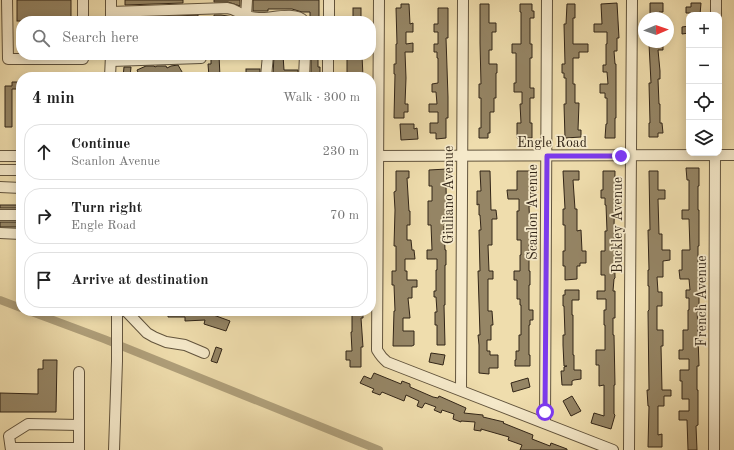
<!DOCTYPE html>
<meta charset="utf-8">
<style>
:root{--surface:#fff;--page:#f2f2f2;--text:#222;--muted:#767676;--line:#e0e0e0}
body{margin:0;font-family:"Old Standard TT",serif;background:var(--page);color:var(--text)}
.controls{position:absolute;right:12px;top:12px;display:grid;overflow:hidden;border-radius:8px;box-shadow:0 2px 10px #0003}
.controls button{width:36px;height:36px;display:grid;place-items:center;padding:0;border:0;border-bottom:1px solid var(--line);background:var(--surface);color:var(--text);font:20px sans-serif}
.compass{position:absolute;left:638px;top:12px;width:36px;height:36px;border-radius:50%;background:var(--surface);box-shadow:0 2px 10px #0003;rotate:88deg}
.stop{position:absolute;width:12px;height:12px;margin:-9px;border:3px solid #7c3aed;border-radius:50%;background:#fff}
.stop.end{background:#7c3aed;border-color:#fff;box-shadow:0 1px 4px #0008}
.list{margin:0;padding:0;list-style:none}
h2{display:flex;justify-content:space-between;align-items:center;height:52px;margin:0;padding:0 16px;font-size:17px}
h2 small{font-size:13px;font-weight:400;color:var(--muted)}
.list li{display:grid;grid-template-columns:26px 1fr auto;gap:12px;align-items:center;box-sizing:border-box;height:56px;margin:0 8px 8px;padding:0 8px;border:1px solid var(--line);border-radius:16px}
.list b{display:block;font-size:15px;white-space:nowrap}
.list p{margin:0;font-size:13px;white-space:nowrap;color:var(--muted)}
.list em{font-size:13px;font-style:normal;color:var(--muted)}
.icon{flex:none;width:22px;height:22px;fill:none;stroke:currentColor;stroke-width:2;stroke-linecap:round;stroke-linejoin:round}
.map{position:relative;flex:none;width:734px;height:450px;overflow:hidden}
.search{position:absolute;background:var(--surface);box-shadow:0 2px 10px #0003;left:16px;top:16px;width:360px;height:44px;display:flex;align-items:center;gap:10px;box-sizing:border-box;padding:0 14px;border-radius:16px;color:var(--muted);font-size:15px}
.panel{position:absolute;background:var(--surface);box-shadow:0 2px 10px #0003;left:16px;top:72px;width:360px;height:244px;border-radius:16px}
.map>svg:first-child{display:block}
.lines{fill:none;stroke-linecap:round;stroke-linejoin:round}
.canal{stroke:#af9f7a;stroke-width:8}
.building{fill:#958565;stroke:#332618}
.minor-casing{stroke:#62543d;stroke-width:12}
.minor{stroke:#f5e9ca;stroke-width:10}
.route{stroke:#7c3aed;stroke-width:5}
.labels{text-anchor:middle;stroke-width:3.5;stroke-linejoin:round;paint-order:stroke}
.street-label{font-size:14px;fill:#332618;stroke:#f5e9ca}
</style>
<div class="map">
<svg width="734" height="450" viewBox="0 0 734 450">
<rect width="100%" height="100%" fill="#efddad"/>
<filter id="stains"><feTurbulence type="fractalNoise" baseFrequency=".005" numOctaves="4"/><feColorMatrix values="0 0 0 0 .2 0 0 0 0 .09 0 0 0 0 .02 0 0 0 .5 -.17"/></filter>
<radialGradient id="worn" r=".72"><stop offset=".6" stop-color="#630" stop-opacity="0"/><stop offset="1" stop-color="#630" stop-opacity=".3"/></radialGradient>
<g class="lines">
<!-- canal -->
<g class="canal">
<polyline points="0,300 21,308"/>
<polyline points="29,311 104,339 379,450"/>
</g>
</g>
<!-- building -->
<g class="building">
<rect x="17" y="0" width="54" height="21"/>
<polygon points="125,0 183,0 183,3 125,5"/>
<polygon points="214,0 240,0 240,6 228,2 214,2"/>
<polygon points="253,0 319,0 319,21 310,21 310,12 302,12 292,9 268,9 268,11 253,11"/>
<polygon points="617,3 619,38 617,38 617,51 614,51 615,64 616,64 616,118 615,118 615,138 605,138 606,124 607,124 607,98 605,98 605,93 600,93 600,84 608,84 607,72 603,72 603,65 606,65 606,44 607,44 607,32 594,32 594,24 602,24 601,4"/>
<polygon points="650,3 663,3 663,12 659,12 659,18 650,18"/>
<polygon points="691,3 701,3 700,15 691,15 691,13 686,13 686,7 691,7"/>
<polygon points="401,4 409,4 410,24 413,23 413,32 406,32 406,44 413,43 413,52 405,52 406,78 405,104 408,104 408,112 404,112 404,118 394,118 395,74 394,74 394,64 396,64 396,44 397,44 396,8 401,8"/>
<polygon points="480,4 489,4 489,23 496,23 496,32 492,32 492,50 489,50 489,64 497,64 497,73 496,73 496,98 494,98 494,112 490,112 490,133 488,133 488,138 479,138 479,128 481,128 481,98 479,98 479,84 481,84 480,43"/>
<polygon points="520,4 532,4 532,11 534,11 534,18 530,18 530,44 532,44 532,58 530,58 530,88 534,88 534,98 530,98 530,123 532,123 532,138 517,138 517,123 521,123 520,104 522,104 522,92 514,92 514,83 516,83 516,53 512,53 512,44 521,44 521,12 520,12"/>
<polygon points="567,4 575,4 575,18 573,18 573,44 588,44 588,52 579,52 579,58 573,58 573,84 575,84 575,103 579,103 578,130 581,130 581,137 565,138 564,104 566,104 566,78 564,78 564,73 562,73 562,64 565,64 564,24 566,24"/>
<rect x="353" y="8" width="8" height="10"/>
<polygon points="438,8 448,8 448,38 446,38 448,97 448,118 446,118 446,138 436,139 436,133 430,133 430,123 438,123 438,112 429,112 429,104 437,104 436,92 432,92 432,84 438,83 438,58 437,58 437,52 434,52 434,44 438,44 438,32 434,32 434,24 438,24"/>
<polygon points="198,15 198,21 155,21 155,17"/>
<polygon points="214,15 221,15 234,17 239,20 239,21 214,21"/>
<polygon points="689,26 689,33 682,34 682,27"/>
<polygon points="663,43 663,50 658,50 660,71 660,79 658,79 659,104 660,104 660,123 662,123 663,133 658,133 658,137 649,137 649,123 650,123 649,83 651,83 649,44"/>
<polygon points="211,55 219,55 220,77 209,77 208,64 211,64"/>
<polygon points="274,55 283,55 284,70 298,70 298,77 281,77 281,75 273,75"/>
<polygon points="347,55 362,55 363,77 347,77"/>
<polygon points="311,57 318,57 318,67 320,67 320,77 311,77"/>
<polygon points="178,65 185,77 140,77 137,70 146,66 154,66 155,67 157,66 166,66 167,68 171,66"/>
<polygon points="124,67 131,67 130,77 123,77"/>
<rect x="246" y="69" width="14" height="7"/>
<polygon points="12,82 21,82 21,89 12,89 12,127 5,127 5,86 12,86"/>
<polygon points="400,124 414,124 414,129 417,128 418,139 401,140"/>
<polygon points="686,168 699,168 699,186 698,186 698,210 699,210 699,246 698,246 698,270 699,270 699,306 697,306 699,366 697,366 697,390 698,390 698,425 696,426 697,450 688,450 687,420 679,420 679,411 689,411 689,399 682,399 682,381 680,381 680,370 689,370 689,359 679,359 679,350 683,350 683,330 688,330 688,310 689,310 689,298 686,298 686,290 690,290 689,279 680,279 679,270 682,270 682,250 690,250 689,219 682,219 682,210 689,210 689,180 687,180"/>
<polygon points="447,169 447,186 446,186 447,226 444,226 445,250 446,250 446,265 445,265 445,305 444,305 445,345 437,345 437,325 435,325 435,312 437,312 436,297 434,297 434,291 436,291 436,270 437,270 437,259 427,259 427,250 432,250 431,225 428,225 428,201 432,201 432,186 429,186 429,170"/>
<polygon points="396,171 409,171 409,178 407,178 409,211 410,211 410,225 407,225 407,240 411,240 412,250 414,250 415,259 405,259 405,271 407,271 407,280 417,280 417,287 412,287 412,298 408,298 410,318 403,318 403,331 414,331 414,345 412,346 393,346 394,311 395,311 394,285 392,285 392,271 396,271 396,246 394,246 395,210 394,192 396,191"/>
<polygon points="480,171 490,171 491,210 496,210 497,219 492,219 492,245 488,245 489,271 493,271 493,279 488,279 488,311 492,311 493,325 491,325 491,340 487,340 487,351 490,351 490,355 498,355 498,368 489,368 489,374 479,373 479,345 478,335 480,335 478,271 480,271 479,230 481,230 480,215 479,215 479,204 477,205 477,191 481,191"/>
<polygon points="517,171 530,171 531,206 529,206 530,230 531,230 531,245 529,245 529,271 530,271 530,285 529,285 529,310 533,310 533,320 530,320 530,325 529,325 529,355 530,355 530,366 515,366 515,360 516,360 516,351 519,351 519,335 521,335 521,305 520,305 520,299 517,299 517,280 514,280 514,271 520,271 520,255 521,255 521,240 517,240 517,211 519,211 519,199 508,199 507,190 517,190"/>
<polygon points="563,171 579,171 579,180 573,180 575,209 577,209 577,231 581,230 582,251 586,251 586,263 580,263 580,266 577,266 577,279 565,280 565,266 563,266 563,251 565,251 565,225 563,225 563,209 565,209"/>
<polygon points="603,171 615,171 614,228 615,278 614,279 613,291 615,291 615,318 613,318 613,335 614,335 615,385 614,385 614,414 615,415 611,429 591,423 594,413 604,416 604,385 599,386 599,365 596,365 596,350 605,350 605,325 604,325 604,310 606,310 606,299 597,299 597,291 605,291 605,275 601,275 601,251 605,251 605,231 607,231 606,205 605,205 605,198 601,198 601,190 603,190"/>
<polygon points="649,171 658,171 658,190 665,190 665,199 658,199 659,234 662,234 662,250 670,250 670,260 663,261 663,277 657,277 658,292 662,292 662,306 657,306 657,330 663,330 663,346 661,346 662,390 671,390 671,396 664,396 664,406 658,406 658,435 662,434 662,447 648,447 649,406 648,406 647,390 649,390 648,311 649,310 649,286 648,286 648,270 649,270 648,230 650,230"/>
<rect x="0" y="205" width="21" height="3"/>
<rect x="0" y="222" width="21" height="5"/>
<polygon points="565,290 579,290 579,300 572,300 572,315 573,315 573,355 574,355 574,370 581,370 581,379 574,380 572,381 572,385 562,385 561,371 564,371 564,367 567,366 564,366 563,345 563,335 565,335 564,306 563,306 563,295 565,295"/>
<polygon points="168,311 192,311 192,315 207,315 208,313 230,321 226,331 204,324 205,320 185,321 185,317 168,317"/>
<polygon points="352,311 363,311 363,318 361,318 363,347 361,347 361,367 350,367 350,360 346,360 346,351 352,351 351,332 352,332"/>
<polygon points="216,347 222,349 217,363 211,361"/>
<polygon points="431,353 445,355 443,365 429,362"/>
<polygon points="43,360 57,360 56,412 0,412 0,393 38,394 38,369 43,369"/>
<polygon points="374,373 401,384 402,381 410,384 410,387 433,397 438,398 439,396 466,408 464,413 483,415 483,417 504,422 503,423 533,435 532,439 550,446 551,443 567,449 567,450 520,450 522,445 508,440 509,437 481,429 481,431 474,430 475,422 461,421 461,422 453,419 454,414 442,410 441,413 434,410 436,407 425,403 422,408 417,406 419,401 406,395 404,401 382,392 380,395 372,392 374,389 360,383 364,376 371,379"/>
<polygon points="528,378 530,387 513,392 511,383"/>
<polygon points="572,396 581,411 571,416 563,401"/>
</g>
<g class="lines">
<!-- minor casing -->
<g class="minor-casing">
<g id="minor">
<polyline points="7,0 8,59 83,59 83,55"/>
<polyline points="83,0 83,21"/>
<path d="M379,0l-2,350c3,5 5,8 10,12l226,88"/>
<path d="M111,12l116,-4c8,1 10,4 17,7 6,3 15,3 21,3 11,-1 32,-6 39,3"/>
<polyline points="716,15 716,0"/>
<polyline points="246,16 247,0"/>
<polyline points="111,21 111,0"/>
<polyline points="329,21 329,0"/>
<polyline points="111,61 201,58"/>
<polyline points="110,77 111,55"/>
<polyline points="266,77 268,55"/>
<polyline points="304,77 305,55"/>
<polyline points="328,77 328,55"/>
<polyline points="0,156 21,156"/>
<polyline points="372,156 734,155"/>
<polyline points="0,170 21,170"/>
<polyline points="0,187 21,188"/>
<polyline points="0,215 21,215"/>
<polyline points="0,233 21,234"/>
<polyline points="126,311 147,333 154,337 166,342 185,345 204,353"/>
<polyline points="461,390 463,0"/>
<polyline points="545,423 547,0"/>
<polyline points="12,448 79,448"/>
<polyline points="11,450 9,436 28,424 79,425"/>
<polyline points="79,450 79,372"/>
<polyline points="114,450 117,361 117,311"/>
<polyline points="629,450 632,0"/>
<polyline points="714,450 715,153"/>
</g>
</g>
<!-- minor -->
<use href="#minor" class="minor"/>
</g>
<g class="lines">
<!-- route -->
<polyline class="route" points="545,412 547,156 621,156"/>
</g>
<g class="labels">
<!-- street labels -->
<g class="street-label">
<text x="552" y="147">Engle Road</text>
<text transform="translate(448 195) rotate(-90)" y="5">Giuliano Avenue</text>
<text transform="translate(532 212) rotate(-90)" y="5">Scanlon Avenue</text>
<text transform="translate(617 225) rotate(-90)" y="5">Buckley Avenue</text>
<text transform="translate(701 301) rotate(-90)" y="5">French Avenue</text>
</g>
</g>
<rect width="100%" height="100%" filter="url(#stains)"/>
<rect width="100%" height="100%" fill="url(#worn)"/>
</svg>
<div class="controls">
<button>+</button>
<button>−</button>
<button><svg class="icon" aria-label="locate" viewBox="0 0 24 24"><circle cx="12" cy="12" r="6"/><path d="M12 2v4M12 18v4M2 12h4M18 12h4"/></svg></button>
<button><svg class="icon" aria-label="layers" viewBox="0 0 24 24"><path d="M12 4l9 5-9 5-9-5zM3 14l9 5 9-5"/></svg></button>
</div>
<svg class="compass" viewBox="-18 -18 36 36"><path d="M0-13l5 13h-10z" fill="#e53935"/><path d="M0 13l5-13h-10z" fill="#767676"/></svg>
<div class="stop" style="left:545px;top:412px"></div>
<div class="stop end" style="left:621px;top:156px"></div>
<div class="search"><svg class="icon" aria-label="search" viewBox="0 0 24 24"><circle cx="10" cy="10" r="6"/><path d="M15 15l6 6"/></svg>Search here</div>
<section class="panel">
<h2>4 min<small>Walk · 300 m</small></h2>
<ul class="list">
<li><svg class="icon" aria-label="ahead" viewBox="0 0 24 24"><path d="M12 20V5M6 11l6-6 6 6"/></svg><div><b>Continue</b><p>Scanlon Avenue</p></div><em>230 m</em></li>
<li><svg class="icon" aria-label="right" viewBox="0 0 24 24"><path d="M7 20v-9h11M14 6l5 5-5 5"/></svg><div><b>Turn right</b><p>Engle Road</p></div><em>70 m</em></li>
<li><svg class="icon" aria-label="arrive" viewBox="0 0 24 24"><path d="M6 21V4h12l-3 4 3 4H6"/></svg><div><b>Arrive at destination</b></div></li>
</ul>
</section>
</div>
